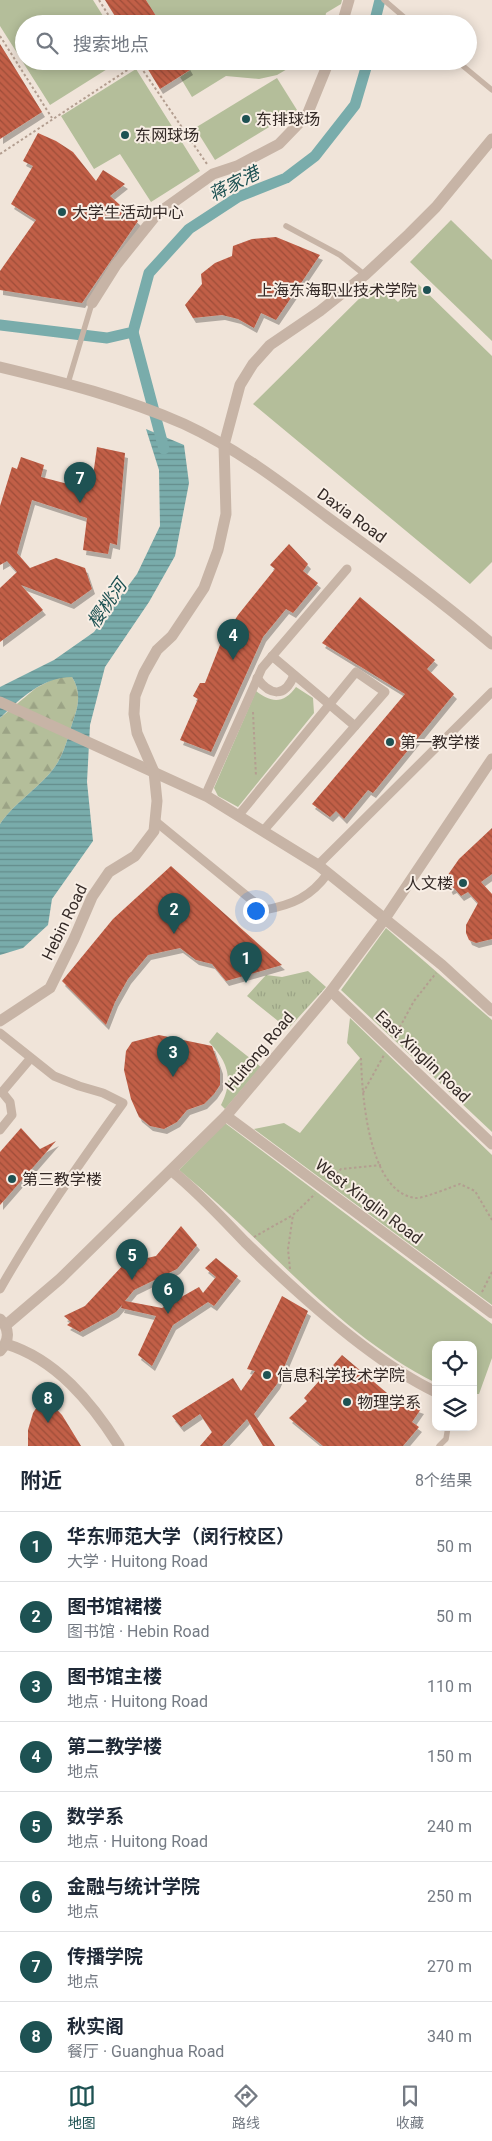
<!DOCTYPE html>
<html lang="zh">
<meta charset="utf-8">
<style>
:root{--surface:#fff;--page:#f6f6f7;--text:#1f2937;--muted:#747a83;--line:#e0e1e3;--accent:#1e5253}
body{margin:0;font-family:Roboto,"Noto Sans SC",sans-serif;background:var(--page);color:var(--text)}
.controls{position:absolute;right:15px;bottom:15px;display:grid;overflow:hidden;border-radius:10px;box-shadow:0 2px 12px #0003}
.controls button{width:45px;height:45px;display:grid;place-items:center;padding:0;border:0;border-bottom:1px solid var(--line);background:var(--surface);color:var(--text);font:25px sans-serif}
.you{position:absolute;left:255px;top:910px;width:18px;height:18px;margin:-12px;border:4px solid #fff;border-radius:50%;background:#1a73e8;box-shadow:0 0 0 8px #1a73e833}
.badge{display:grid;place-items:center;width:32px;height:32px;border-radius:50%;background:var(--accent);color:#fff;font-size:16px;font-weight:700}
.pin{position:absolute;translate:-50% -41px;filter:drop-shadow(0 1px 2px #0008)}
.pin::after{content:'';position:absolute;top:26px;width:18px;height:15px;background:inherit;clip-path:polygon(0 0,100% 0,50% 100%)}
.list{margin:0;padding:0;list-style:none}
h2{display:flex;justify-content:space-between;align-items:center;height:65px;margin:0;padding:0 20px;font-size:21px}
h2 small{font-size:16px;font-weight:400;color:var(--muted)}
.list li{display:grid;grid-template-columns:32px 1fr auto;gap:15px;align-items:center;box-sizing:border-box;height:70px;padding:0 20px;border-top:1px solid var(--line)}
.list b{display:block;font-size:19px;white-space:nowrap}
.list p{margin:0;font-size:16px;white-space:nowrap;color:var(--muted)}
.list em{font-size:16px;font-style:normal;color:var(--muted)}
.icon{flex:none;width:28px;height:28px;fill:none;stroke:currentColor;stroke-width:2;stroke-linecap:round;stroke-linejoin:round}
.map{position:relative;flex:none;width:492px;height:1446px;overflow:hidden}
.search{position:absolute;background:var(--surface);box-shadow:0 2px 12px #0003;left:15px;right:15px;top:15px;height:55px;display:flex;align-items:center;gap:12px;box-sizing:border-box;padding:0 18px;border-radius:28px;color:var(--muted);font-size:19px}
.sheet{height:625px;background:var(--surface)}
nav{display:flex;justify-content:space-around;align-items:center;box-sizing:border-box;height:70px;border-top:1px solid var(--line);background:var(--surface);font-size:14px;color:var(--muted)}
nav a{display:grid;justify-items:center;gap:2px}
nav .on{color:var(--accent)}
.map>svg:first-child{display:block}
.green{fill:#b4be9a}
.forest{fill:url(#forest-firs)}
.park{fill:url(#park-tufts)}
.water{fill:url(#water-rules)}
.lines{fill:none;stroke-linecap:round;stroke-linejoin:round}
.canal{stroke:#79acab;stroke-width:11}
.building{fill:url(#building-back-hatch);filter:url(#shadow)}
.path{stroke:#b39e90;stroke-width:2;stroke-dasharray:2.5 2.5;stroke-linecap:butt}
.service{stroke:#c7b4a6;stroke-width:5.5}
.pedestrian{stroke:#c7b4a6;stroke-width:9}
.minor{stroke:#c7b4a6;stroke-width:11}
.poi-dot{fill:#1e5253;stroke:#f8eee5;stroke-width:2}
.labels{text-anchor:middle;stroke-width:4;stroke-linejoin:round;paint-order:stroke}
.poi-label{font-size:16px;fill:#342a27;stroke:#f8eee5;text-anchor:start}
.street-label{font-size:16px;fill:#342a27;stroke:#f8eee5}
.water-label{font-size:18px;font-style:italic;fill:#1e5253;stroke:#f8eee5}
</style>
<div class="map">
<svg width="492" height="1446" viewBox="0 0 492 1446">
<defs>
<pattern id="forest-firs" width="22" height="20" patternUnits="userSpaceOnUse" patternTransform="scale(1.25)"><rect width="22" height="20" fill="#b4be9a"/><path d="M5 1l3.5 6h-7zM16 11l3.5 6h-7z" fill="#9ba385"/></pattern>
<pattern id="park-tufts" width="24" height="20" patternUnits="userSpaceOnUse" patternTransform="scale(1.25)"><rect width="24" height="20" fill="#b4be9a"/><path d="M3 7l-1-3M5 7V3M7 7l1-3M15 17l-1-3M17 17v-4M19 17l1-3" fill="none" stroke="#9ba385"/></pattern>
<pattern id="water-rules" width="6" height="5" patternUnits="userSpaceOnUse" patternTransform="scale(1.25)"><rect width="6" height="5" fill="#79acab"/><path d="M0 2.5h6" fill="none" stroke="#648c8b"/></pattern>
<pattern id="building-back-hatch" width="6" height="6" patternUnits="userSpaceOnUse" patternTransform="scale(1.25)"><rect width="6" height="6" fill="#c15e46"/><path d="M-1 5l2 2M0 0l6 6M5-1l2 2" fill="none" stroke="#9e4e3a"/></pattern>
<filter id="shadow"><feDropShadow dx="3" dy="5" stdDeviation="0" flood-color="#0004"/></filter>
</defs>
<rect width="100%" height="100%" fill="#f0e4d9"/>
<!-- green -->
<g class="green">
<polygon points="0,0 93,0 108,24 24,24 24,61 120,61 50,105 0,26"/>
<polygon points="146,0 342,0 341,4 326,13 324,24 161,24"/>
<polygon points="185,61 301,61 277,75 259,79 226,76 192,97 180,77 190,70"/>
<polygon points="136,69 200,171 151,202 120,154 94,169 61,116"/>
<polygon points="277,78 297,110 215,160 195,128"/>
<polygon points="451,220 492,260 492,341 410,262"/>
<polygon points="376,282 398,302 417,283 492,356 492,562 470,584 253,404"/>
<path d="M296,687l17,11 1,15 -76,94 -20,-11 -4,-8 42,-97c15,12 28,13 40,-4z"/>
<polygon points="386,928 492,1020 492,1132 341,990"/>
<polygon points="350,1018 492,1155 492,1305 254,1129 284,1123 300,1133 360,1058 347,1043"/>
<path d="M217,1032l44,35 -36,42 -4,-4c13,-26 7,-43 -12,-63z"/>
<path d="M225,1123l267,201v34l-13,36h-6v-49h-37v38c-102,-51 -170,-143 -257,-213z"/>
</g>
<!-- forest -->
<path class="forest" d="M57,677h15c9,14 7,28 1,44 -4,12 -7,26 -13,37 -11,24 -44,42 -60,66v-106l36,-30z"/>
<!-- park -->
<polygon class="park" points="308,971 326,987 288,1029 247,996 266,975 282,977"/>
<!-- water -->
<path class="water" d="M146,429l38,16 5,38 -14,73 -26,46 -44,65 -15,58 -3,57 6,59 -41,58 -4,26 -25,23 -23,7v-131c16,-24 49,-42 60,-66 6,-11 9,-25 13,-37 6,-16 8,-30 -1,-44 -30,0 -52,22 -72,41v-31l54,-27 40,-28 43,-58 23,-48 -1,-56z"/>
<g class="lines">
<!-- canal -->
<g class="canal">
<polyline points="374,24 380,0"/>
<polyline points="0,325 107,338 133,332 149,273 189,229 238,197 286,178 315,156 355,105 368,61"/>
<polyline points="133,332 164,449"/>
</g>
</g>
<!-- building -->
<g class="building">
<polygon points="105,0 146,0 161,24 120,24"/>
<polygon points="0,44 42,112 0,139"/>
<polygon points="143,61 185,61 190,70 160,89"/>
<polygon points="38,133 56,141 73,152 96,181 103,170 125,184 110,196 138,221 82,303 0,290 0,271 36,220 11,204 33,166 23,161"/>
<polygon points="276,237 320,255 276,320 261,313 254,328 238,319 222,315 193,318 185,305 202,284 201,274 215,263 232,256 233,246 252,239"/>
<polygon points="97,447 125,453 117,545 110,543 108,554 83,550 87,518 32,500 17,553 30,568 56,558 85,568 92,589 71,604 21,585 43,610 0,642 0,588 17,572 7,561 0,565 0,506 12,467 17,469 21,457 44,465 41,477 91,490"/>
<polygon points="289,544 308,564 303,571 318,583 293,613 286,609 263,637 211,752 180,740 198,699 193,696 200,683 205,683 229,622 233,623 238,615 275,569 270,565"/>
<polygon points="360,597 435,660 427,669 454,694 373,793 368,790 344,819 336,811 330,817 312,804 405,694 322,643"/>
<polygon points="492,828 492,874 481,882 492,894 492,939 476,943 469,940 466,933 466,925 478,903 468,892 461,896 454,888 450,890 445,879 459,859"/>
<polygon points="171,866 282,965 226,981 212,964 196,960 180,948 148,955 128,979 115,1002 106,1025 62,981 113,919"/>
<polygon points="159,1035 212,1046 220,1069 220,1085 214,1094 204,1104 187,1110 177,1122 164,1129 150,1126 139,1117 131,1099 124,1070 126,1051 132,1042"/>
<polygon points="21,1128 40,1149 56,1141 0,1205 0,1152"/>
<polygon points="181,1226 197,1245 177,1269 134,1290 125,1301 162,1308 199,1287 203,1293 216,1277 205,1268 216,1258 238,1276 214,1306 208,1302 173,1325 152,1366 138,1355 156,1316 121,1308 122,1305 116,1312 80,1332 67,1325 71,1322 64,1316 85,1306 125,1263 156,1256"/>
<polygon points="282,1296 308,1311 277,1384 254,1414 275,1446 263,1446 247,1419 222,1446 200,1446 212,1432 200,1414 181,1427 172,1416 233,1378 241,1391 255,1371 247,1369"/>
<polygon points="342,1355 400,1404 401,1402 421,1409 412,1422 419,1427 403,1446 323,1446 289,1418 307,1401 304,1398"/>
<polygon points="44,1396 62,1415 81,1446 28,1446 28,1430 33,1413"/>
</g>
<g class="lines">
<!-- path -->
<g class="path">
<polyline points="99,0 114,24"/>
<polyline points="0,36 52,118"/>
<polyline points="0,154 138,63 207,164"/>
<polyline points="253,712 256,777"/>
<polyline points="395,1036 414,1001 436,973"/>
<path d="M361,1058c1,36 7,135 55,140 6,1 35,-11 44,-14l15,7 17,29"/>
<polyline points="363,1093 384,1055"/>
<polyline points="329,1181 341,1169 381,1165"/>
<polyline points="254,1237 293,1215 315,1194"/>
<polyline points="290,1269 288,1249 293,1215"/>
<polyline points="482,1292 492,1272"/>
</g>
<!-- service -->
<g class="service">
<polyline points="384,0 412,24"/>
<polyline points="457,61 492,90"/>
<polyline points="286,226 340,255 365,275"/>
<polyline points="68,383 92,303"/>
<polyline points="439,1446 446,1439 448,1427"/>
</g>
<!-- pedestrian -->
<g class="pedestrian">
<polyline points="272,656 355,726"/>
<path d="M257,678c13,18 28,20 37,-3"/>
<polyline points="205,796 262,668 347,569"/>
<polyline points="238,816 356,672 385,692 263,831"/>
<path d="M155,821l109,89c28,-5 47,-13 64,-37"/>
<polyline points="318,865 492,692"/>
<path d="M0,1033l54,43 25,10 24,7 20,10c-44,61 -86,121 -123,186"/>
<polyline points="0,1092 2,1092 30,1059"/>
<polyline points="0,1130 12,1115 10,1102 2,1092"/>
</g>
<!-- minor -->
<g class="minor">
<polyline points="342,24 349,0"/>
<polyline points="92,303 116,265 157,214 213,174 237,166 279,144 307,115 329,61"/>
<path d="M0,367c63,15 125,31 184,57 52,24 98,59 143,93 56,41 112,82 165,127"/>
<polyline points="0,702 208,797 318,865 442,965 492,1011"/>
<polyline points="331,991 492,1144"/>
<polyline points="0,1021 50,988 74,939 92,897 109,872 135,856 154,831 157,801 154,772 137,733 134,714 135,696 144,673 157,650 172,636 204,588 218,550 226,514 224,445 240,385 253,364 270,345 320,311 365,275 409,234 436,207 492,139"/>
<polyline points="226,1116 492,1313"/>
<path d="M172,1171c27,22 49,46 73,71 52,51 126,119 191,150"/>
<path d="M0,1319c10,10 10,21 0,32"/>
<polyline points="6,1325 60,1279 226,1116 331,991 384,920 492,759"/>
<path d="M6,1344c50,15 86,59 113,102"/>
</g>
</g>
<!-- markers -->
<g class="poi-dot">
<circle cx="246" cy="119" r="5"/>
<circle cx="125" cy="135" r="5"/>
<circle cx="62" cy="212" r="5"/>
<circle cx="427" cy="290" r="5"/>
<circle cx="390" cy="742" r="5"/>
<circle cx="463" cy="883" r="5"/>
<circle cx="12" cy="1179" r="5"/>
<circle cx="267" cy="1375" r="5"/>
<circle cx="347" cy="1402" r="5"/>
</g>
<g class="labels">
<!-- poi labels -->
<g class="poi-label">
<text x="256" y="125">东排球场</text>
<text x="135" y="141">东网球场</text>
<text x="72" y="218">大学生活动中心</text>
<text x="417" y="296" text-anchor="end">上海东海职业技术学院</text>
<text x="400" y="748">第一教学楼</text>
<text x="453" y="889" text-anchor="end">人文楼</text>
<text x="22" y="1185">第三教学楼</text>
<text x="277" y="1381">信息科学技术学院</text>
<text x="357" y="1408">物理学系</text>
</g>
<!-- street labels -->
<g class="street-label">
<text transform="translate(352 515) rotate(36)" y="6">Daxia Road</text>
<text transform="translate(64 922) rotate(-64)" y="6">Hebin Road</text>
<text transform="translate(259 1051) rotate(-50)" y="6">Huitong Road</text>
<text transform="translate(423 1056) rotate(44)" y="6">East Xinglin Road</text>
<text transform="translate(369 1201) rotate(37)" y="6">West Xinglin Road</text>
</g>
<!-- water labels -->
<g class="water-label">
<text transform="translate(234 184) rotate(-27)" y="6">蒋家港</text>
<text transform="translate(107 604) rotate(-55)" y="6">樱桃河</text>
</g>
</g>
</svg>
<div class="controls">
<button><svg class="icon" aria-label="locate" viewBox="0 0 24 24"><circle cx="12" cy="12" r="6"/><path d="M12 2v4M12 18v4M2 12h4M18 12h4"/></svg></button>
<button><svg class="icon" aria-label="layers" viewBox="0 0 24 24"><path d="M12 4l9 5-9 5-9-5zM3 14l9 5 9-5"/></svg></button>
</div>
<div class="you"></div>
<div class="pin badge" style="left:246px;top:983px">1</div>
<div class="pin badge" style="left:174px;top:934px">2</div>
<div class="pin badge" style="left:173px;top:1077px">3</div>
<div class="pin badge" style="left:233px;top:660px">4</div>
<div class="pin badge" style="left:132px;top:1280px">5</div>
<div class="pin badge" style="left:168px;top:1314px">6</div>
<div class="pin badge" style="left:80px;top:503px">7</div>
<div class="pin badge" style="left:48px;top:1423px">8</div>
<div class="search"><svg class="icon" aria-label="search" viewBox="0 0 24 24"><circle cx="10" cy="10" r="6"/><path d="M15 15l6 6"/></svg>搜索地点</div>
</div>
<section class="sheet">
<h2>附近<small>8个结果</small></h2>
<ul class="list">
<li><span class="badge">1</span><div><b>华东师范大学（闵行校区）</b><p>大学 · Huitong Road</p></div><em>50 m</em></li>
<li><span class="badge">2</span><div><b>图书馆裙楼</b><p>图书馆 · Hebin Road</p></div><em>50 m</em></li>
<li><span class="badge">3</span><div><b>图书馆主楼</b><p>地点 · Huitong Road</p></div><em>110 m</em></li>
<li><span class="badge">4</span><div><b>第二教学楼</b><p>地点</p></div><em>150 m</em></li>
<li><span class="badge">5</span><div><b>数学系</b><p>地点 · Huitong Road</p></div><em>240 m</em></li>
<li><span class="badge">6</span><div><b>金融与统计学院</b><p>地点</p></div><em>250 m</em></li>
<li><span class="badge">7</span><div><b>传播学院</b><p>地点</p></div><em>270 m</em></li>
<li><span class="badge">8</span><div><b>秋实阁</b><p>餐厅 · Guanghua Road</p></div><em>340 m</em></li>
</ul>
</section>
<nav>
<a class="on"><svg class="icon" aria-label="map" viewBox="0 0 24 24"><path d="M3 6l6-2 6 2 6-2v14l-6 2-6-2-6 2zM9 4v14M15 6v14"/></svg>地图</a>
<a><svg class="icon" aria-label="directions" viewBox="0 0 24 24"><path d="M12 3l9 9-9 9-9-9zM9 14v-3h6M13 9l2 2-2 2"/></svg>路线</a>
<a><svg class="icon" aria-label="saved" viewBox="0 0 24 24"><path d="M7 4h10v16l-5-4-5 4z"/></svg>收藏</a>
</nav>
